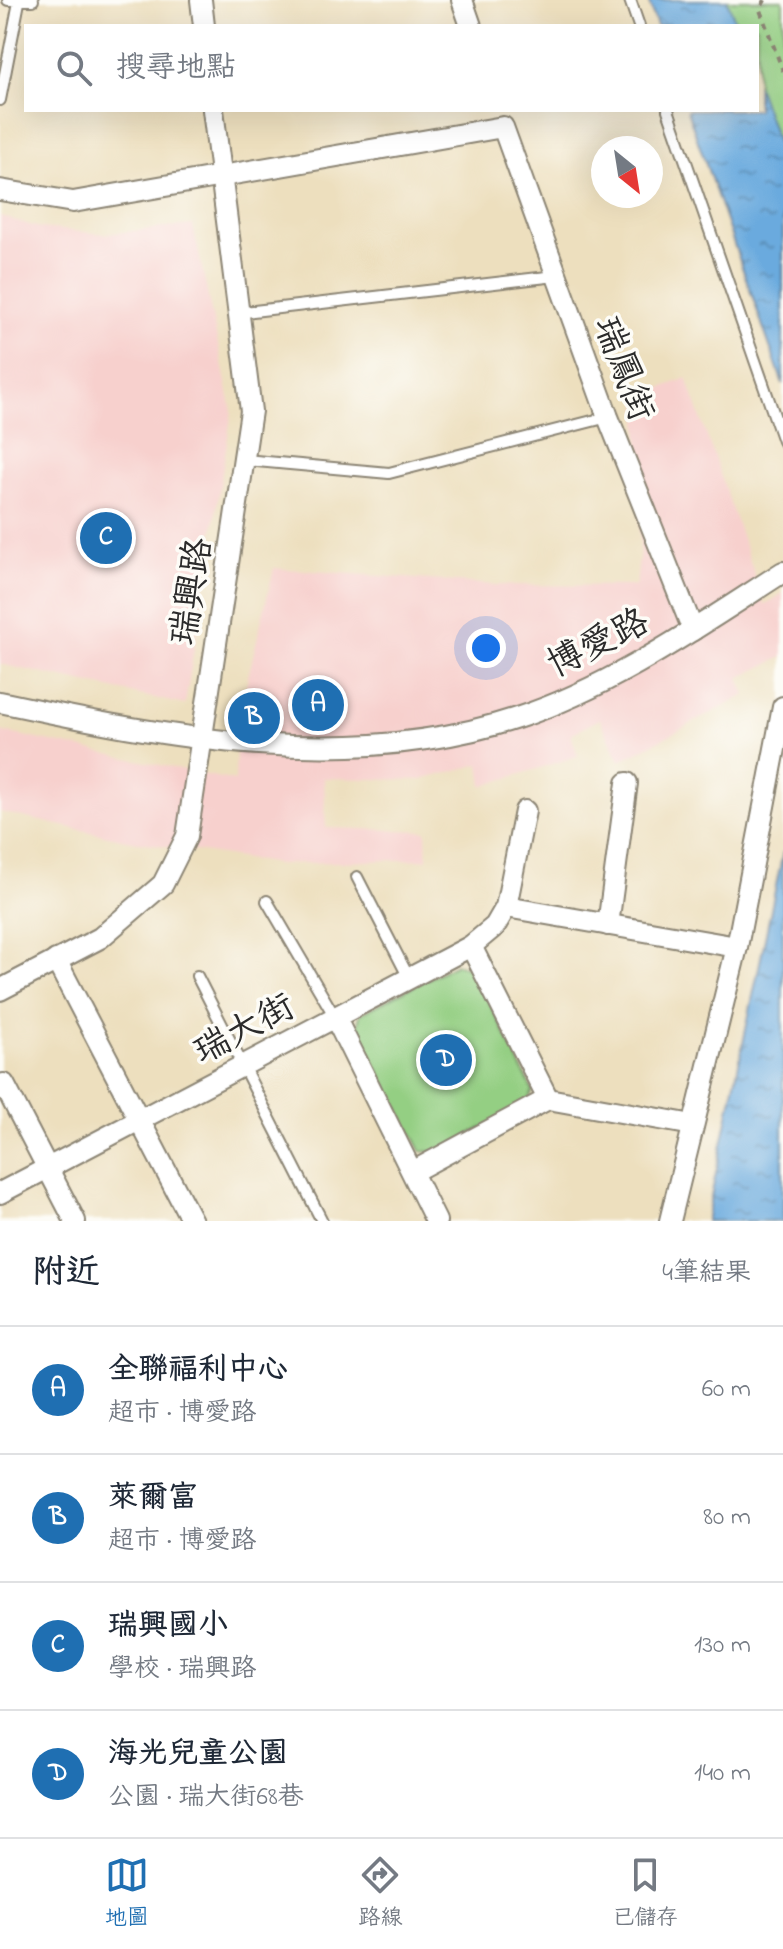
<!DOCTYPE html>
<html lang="zh-TW">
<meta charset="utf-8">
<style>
:root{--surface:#fff;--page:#f6f6f7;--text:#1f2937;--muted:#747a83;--line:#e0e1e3;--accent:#1f6fb2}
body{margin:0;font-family:"Indie Flower","LXGW WenKai TC",sans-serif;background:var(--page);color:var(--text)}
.compass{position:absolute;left:591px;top:136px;width:72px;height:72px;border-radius:50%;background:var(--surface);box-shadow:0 8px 32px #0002;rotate:150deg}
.you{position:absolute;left:486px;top:648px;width:28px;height:28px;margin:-20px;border:6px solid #fff;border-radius:50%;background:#1a73e8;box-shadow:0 0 0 12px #1a73e833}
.badge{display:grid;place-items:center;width:52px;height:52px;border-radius:50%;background:var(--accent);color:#fff;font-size:26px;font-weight:700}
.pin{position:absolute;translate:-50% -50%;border:4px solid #fff;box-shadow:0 2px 8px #0006}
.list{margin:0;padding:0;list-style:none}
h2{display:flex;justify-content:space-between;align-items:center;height:104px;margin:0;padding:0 32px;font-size:34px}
h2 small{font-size:26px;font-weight:400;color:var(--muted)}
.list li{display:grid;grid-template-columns:52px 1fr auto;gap:24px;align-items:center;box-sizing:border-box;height:128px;padding:0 32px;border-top:2px solid var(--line)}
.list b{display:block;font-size:30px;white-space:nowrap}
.list p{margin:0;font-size:26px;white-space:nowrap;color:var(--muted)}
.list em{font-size:26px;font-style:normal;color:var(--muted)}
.icon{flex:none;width:44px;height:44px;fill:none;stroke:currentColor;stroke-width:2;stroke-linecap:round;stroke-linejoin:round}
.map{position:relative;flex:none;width:783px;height:1221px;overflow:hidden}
.search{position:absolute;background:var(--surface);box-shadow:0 8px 32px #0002;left:24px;right:24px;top:24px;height:88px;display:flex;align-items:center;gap:20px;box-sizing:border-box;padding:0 28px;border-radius:0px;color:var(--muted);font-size:30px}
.sheet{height:616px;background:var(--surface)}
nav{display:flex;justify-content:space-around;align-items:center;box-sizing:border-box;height:112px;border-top:2px solid var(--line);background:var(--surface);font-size:22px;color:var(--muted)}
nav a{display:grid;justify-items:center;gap:4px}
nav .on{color:var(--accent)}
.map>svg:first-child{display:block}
.built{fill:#f7d0cd}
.green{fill:#94cf83;stroke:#607d57;stroke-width:2}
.water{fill:url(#water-ripples);stroke:#4b6a84;stroke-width:2}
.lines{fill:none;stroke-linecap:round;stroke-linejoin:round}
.lane-casing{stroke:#8c8574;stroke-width:14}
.street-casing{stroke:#8c8574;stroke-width:24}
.path{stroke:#8c8574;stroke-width:4;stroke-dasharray:6 6;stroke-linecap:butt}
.lane{stroke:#fff;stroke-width:10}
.street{stroke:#fff;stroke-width:20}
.labels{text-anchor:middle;stroke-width:7;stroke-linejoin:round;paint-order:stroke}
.street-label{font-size:36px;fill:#2b2b2b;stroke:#fdfcf7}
</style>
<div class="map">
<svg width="783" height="1221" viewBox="0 0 783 1221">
<defs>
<pattern id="water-ripples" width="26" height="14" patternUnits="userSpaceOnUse" patternTransform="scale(2)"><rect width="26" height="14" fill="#6baade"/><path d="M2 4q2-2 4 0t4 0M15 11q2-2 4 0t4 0" fill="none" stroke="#588bb4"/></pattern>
</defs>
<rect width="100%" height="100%" fill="#fdfcf7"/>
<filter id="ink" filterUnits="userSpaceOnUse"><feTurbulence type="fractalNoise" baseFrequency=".0125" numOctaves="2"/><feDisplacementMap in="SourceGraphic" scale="16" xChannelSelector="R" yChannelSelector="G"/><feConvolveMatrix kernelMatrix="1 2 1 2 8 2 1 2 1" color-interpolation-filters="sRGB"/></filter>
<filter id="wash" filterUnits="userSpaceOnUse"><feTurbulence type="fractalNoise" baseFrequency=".006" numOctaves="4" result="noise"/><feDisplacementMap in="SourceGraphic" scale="32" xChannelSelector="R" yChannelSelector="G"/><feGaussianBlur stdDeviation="1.8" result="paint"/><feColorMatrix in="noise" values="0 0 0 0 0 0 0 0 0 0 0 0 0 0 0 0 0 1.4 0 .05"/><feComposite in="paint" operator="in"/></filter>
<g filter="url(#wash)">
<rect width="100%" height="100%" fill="#eddfbe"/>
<!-- built -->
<g class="built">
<polygon points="0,216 40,228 105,234 193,225 232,411 185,705 0,664"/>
<polygon points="687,378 765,605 783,593 783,657 739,678 746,695 620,761 600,719 571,734 578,756 483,786 480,764 422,780 324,778 326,828 426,831 427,859 278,864 126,840 0,812 0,731 235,781 237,723 274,568 496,585 636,586 640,547 638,397"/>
</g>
<!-- green -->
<g class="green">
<polygon points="726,0 783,0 783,138 776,150 757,93 757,26 735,26"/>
<polygon points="456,964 473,969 533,1091 526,1104 438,1152 421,1151 357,1029 360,1014"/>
</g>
<!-- water -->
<g class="water">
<polygon points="648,0 727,0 737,26 657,26"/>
<polygon points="757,85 783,159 783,384 687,110 757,110"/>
<polygon points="783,852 783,1221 706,1221"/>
</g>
</g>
<g filter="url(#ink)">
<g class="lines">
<!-- lane casing -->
<g class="lane-casing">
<g id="lane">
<polyline points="8,0 33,0"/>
<polyline points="630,0 639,26"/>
<polyline points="0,100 19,2"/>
<polyline points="668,110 783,441"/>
<polyline points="236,313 556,276"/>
<polyline points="244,460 389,473 608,417"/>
<polyline points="357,877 409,978"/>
<polyline points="267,901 335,1017"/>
<polyline points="197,976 322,1221"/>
</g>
</g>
<!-- street casing -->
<g class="street-casing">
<g id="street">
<polyline points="201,0 204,26"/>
<polyline points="462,0 471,26"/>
<polyline points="0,190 73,202 503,127 608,417 693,630"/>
<path d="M0,702c168,36 349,71 517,16 95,-31 182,-92 266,-146"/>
<polyline points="506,907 737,947"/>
<polyline points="608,925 627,783"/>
<polyline points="471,946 548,1099"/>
<polyline points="56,960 192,1221"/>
<polyline points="0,990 100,938 163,884 187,836 251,411 213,110"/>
<polyline points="335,1017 436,1221"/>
<polyline points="4,1084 75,1221"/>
<polyline points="414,1171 548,1099 693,1125"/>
<polyline points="0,1193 471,946 495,926 506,907 525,811"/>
<polyline points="670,1221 737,947 783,707"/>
</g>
</g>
<!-- path -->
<polyline class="path" points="765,0 760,10 783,71"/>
<!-- lane -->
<use href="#lane" class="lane"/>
<!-- street -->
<use href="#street" class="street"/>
</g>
</g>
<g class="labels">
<!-- street labels -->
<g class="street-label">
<text transform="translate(626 368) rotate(69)" y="13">瑞鳳街</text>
<text transform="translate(189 591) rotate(-81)" y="13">瑞興路</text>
<text transform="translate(597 641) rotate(-27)" y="13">博愛路</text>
<text transform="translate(243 1027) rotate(-28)" y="13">瑞大街</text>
</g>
</g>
</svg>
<svg class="compass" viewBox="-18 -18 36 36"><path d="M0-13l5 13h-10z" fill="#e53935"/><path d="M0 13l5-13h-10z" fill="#747a83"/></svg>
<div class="you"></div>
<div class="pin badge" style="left:318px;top:705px">A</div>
<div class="pin badge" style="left:254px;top:718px">B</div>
<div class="pin badge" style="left:106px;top:538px">C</div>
<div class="pin badge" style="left:446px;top:1060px">D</div>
<div class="search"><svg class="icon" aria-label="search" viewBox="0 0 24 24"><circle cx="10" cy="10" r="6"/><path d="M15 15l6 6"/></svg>搜尋地點</div>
</div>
<section class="sheet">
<h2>附近<small>4筆結果</small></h2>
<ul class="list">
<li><span class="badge">A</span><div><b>全聯福利中心</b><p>超市 · 博愛路</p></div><em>60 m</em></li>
<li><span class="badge">B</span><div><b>萊爾富</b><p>超市 · 博愛路</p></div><em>80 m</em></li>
<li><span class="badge">C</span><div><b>瑞興國小</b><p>學校 · 瑞興路</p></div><em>130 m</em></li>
<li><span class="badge">D</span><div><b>海光兒童公園</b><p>公園 · 瑞大街68巷</p></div><em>140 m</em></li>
</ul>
</section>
<nav>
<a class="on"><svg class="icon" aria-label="map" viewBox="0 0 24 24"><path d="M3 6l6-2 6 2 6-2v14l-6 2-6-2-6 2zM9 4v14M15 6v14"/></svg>地圖</a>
<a><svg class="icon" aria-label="directions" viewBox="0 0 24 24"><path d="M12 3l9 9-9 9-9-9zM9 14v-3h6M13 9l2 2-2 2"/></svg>路線</a>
<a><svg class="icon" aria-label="saved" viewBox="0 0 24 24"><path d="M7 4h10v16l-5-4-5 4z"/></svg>已儲存</a>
</nav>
